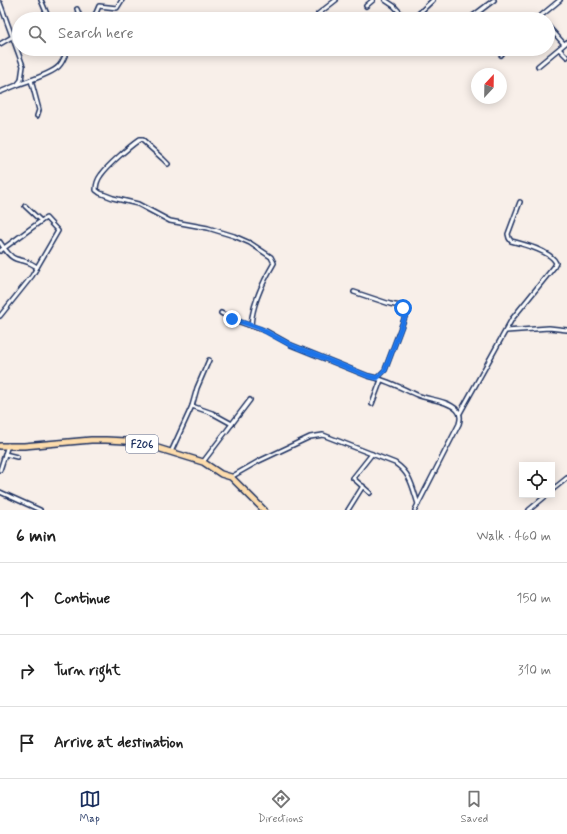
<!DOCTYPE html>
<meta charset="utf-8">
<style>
:root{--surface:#fff;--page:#f2f2f2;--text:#222;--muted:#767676;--line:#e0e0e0;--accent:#1b2f5e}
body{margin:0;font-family:Mynerve,sans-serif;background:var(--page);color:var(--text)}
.controls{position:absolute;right:12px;bottom:12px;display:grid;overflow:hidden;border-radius:0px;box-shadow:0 2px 10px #0003}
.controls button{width:36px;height:36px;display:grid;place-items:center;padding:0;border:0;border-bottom:1px solid var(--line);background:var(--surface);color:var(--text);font:20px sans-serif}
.compass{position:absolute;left:471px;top:68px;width:36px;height:36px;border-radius:50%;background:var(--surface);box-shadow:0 2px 10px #0003;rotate:22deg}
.stop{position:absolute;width:12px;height:12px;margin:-9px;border:3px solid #1a73e8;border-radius:50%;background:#fff}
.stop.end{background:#1a73e8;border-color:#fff;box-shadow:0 1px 4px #0008}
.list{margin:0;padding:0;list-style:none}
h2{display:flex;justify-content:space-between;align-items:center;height:52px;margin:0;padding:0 16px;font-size:17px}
h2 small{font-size:13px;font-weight:400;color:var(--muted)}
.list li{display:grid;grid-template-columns:26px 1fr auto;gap:12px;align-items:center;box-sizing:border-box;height:72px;padding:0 16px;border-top:1px solid var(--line)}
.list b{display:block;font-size:15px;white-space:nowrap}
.list em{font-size:13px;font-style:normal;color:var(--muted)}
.icon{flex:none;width:22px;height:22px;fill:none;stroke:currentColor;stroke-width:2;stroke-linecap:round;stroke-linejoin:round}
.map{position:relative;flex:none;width:567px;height:510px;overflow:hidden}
.search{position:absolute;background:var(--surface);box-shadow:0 2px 10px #0003;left:12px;right:12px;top:12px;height:44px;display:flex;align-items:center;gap:10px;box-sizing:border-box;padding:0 14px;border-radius:22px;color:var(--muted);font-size:15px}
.sheet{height:268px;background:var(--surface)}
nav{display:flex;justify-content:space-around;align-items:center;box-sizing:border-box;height:56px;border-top:1px solid var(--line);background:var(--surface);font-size:11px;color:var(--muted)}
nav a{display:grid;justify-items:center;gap:2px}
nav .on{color:var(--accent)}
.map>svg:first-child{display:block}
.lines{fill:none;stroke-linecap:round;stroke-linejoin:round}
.street-casing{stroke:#1b2f5e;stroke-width:6}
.primary-casing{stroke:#1b2f5e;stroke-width:8}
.street{stroke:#fff;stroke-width:3}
.primary{stroke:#fddcac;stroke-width:5}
.route{stroke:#1a73e8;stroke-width:5}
.labels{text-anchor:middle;stroke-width:3.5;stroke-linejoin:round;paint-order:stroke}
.shield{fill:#fff;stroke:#5f6d8e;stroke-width:1}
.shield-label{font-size:11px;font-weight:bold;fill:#1b2f5e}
</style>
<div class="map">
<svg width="567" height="510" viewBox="0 0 567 510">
<rect width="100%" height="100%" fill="#f8efe9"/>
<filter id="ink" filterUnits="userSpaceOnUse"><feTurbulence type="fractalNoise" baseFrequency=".025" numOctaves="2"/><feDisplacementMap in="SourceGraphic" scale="8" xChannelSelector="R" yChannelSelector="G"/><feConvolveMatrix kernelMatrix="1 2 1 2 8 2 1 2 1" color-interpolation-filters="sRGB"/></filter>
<g filter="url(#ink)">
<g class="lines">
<!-- street casing -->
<g class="street-casing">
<g id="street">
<polyline points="41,0 49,19"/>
<polyline points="385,0 394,6 406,19"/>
<polyline points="0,3 23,66 21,80 17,85 0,92"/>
<polyline points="366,6 373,0"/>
<polyline points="77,9 81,19"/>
<polyline points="318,14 336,0"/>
<polyline points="91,19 96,13 99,6 117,8 122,0"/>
<polyline points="413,19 433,0"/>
<polyline points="469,19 494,0"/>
<polyline points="537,19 560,0"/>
<polyline points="548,26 564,44"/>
<polyline points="0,44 12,37"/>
<polyline points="559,49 567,57"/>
<polyline points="501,55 506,49"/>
<polyline points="538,66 567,42"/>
<polyline points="31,80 39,110 37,116"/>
<path d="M17,85c11,-4 35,-11 42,-19 4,-4 6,-11 9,-17"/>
<path d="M168,164l-5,-5 -21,-19h-3c-10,7 -31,25 -38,35 -3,4 -5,10 -5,15l4,3 13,5 25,6 32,17 38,7 26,8 16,7 21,14 3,6c-10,17 -22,42 -23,63l15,5 25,14 77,31c17,3 33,12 49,19 12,5 30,5 40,15 4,4 4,8 2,14l-44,86"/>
<path d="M0,242c4,6 9,15 16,17 10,3 11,1 21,8"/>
<polyline points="0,251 41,221"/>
<polyline points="354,292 390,304 400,306 405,310 406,314 385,370 377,378"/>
<polyline points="221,313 232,319 251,326"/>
<polyline points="0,316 32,276 58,231 46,218 41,221 25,206"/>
<polyline points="506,331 549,328 567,330"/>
<polyline points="372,404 381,380"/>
<polyline points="192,406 212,413 232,424"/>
<path d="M460,413l52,-94 42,-52 2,-4c-5,-12 -33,-19 -45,-22l-2,-3 -1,-4 12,-32"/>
<polyline points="171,452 192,406 197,388 209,360"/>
<polyline points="5,454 17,457"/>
<polyline points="203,462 250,400"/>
<polyline points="0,470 8,445"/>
<path d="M231,477l28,-16 51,-24 13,-2 72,28c16,11 17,23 23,41"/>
<polyline points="552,490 567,478"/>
<polyline points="0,492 40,510"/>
<polyline points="370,493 353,478 372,454"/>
<polyline points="348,510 363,486"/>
<polyline points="529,510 547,495"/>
</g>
</g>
<!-- primary casing -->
<g class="primary-casing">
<polyline id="primary" points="0,446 24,446 91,440 106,440 126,441 151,446 203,462 221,474 231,477 264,510"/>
</g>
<!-- street -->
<use href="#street" class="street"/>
<!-- primary -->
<use href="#primary" class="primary"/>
</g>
</g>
<g class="lines" filter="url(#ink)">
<!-- route -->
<polyline class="route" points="232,319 259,328 291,345 368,376 377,378 385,370 406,314 403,308"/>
</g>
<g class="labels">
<!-- shield labels -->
<rect class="shield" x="126" y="435" width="32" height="18" rx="3"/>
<g class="shield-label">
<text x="142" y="448">F206</text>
</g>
</g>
</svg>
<div class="controls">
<button><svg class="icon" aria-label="locate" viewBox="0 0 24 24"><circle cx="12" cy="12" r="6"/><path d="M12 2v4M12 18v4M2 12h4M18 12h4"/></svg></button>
</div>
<svg class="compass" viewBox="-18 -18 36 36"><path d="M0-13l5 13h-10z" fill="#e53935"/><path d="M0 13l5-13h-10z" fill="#767676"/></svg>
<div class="stop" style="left:403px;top:308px"></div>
<div class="stop end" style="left:232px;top:319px"></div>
<div class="search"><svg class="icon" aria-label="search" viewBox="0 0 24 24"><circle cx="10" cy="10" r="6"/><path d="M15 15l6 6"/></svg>Search here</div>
</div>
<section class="sheet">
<h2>6 min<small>Walk · 460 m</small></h2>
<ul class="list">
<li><svg class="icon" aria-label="ahead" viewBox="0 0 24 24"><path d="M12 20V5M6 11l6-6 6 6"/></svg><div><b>Continue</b></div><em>150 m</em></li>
<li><svg class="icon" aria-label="right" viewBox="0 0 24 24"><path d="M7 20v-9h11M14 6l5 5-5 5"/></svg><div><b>Turn right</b></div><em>310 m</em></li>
<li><svg class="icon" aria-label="arrive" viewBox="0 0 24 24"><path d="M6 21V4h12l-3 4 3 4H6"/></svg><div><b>Arrive at destination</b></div></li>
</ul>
</section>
<nav>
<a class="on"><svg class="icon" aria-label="map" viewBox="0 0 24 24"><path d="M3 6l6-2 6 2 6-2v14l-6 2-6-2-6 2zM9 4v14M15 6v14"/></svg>Map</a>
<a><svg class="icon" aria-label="directions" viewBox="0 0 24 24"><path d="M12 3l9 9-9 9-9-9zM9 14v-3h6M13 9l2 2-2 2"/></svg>Directions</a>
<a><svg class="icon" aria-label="saved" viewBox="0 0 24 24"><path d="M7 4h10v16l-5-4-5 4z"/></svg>Saved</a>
</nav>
